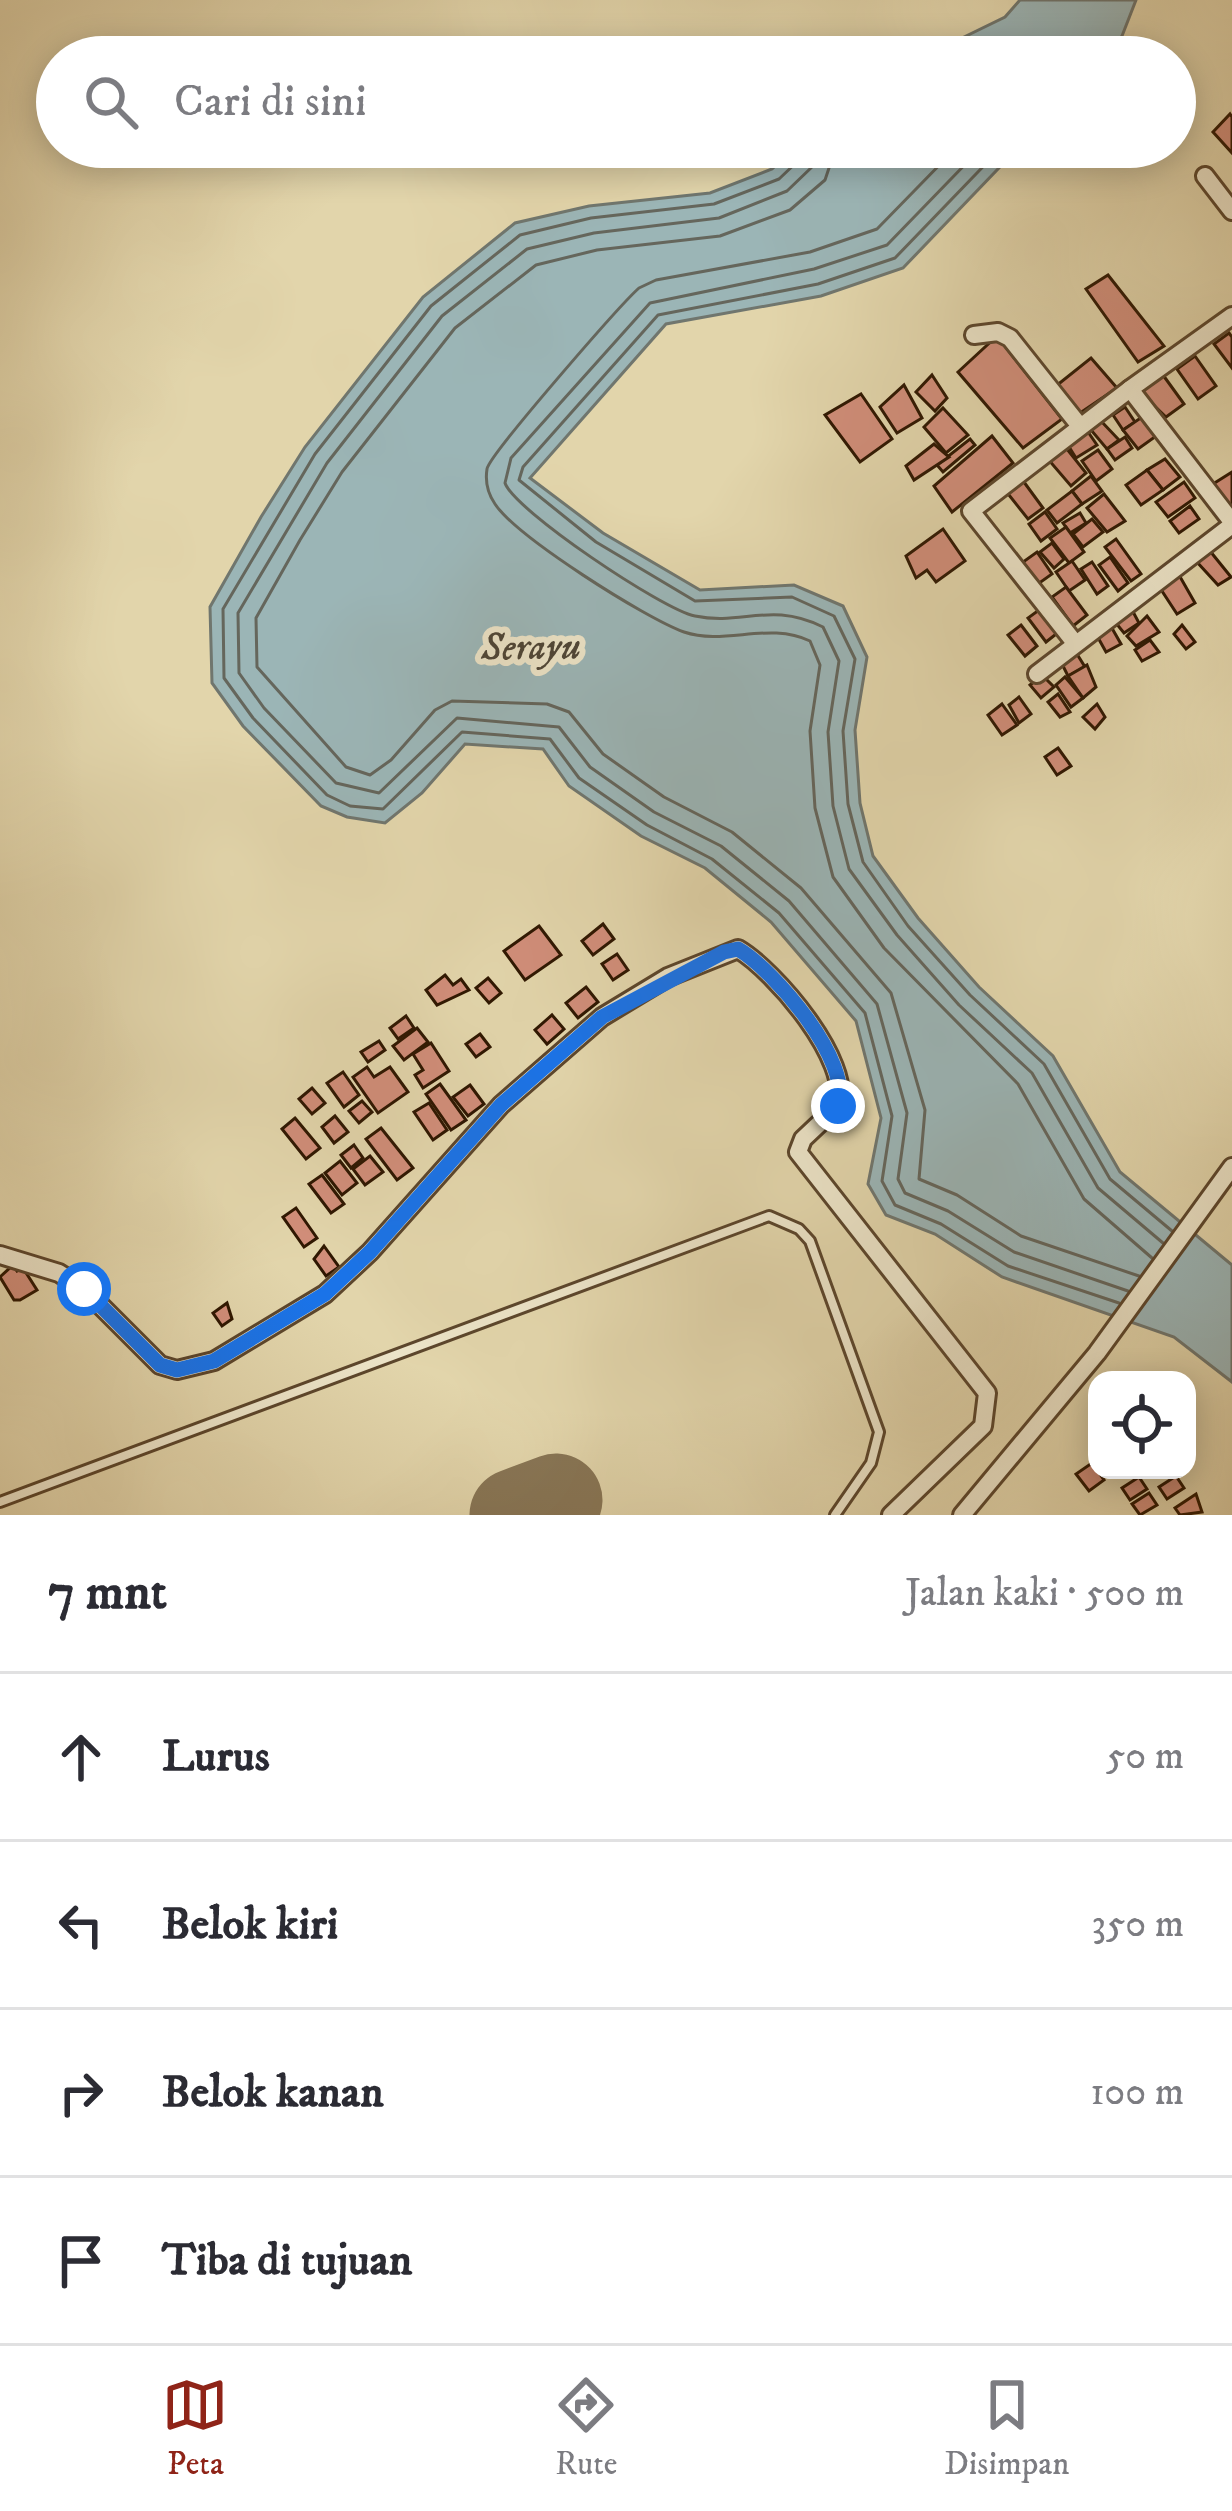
<!DOCTYPE html>
<html lang="id">
<meta charset="utf-8">
<style>
:root{--surface:#fff;--page:#f7f7f7;--text:#2b2b33;--muted:#7c7c81;--line:#e1e1e2;--accent:#8f2418}
body{margin:0;font-family:"IM FELL DW Pica",serif;background:var(--page);color:var(--text)}
.controls{position:absolute;right:36px;bottom:36px;display:grid;overflow:hidden;border-radius:24px;box-shadow:0 6px 30px #0003}
.controls button{width:108px;height:108px;display:grid;place-items:center;padding:0;border:0;border-bottom:3px solid var(--line);background:var(--surface);color:var(--text);font:60px sans-serif}
.stop{position:absolute;width:36px;height:36px;margin:-27px;border:9px solid #1a73e8;border-radius:50%;background:#fff}
.stop.end{background:#1a73e8;border-color:#fff;box-shadow:0 3px 12px #0008}
.list{margin:0;padding:0;list-style:none}
h2{display:flex;justify-content:space-between;align-items:center;height:156px;margin:0;padding:0 48px;font-size:51px}
h2 small{font-size:39px;font-weight:400;color:var(--muted)}
.list li{display:grid;grid-template-columns:78px 1fr auto;gap:36px;align-items:center;box-sizing:border-box;height:168px;padding:0 48px;border-top:3px solid var(--line)}
.list b{display:block;font-size:45px;white-space:nowrap}
.list em{font-size:39px;font-style:normal;color:var(--muted)}
.icon{flex:none;width:66px;height:66px;fill:none;stroke:currentColor;stroke-width:2;stroke-linecap:round;stroke-linejoin:round}
.map{position:relative;flex:none;width:1232px;height:1515px;overflow:hidden}
.search{position:absolute;background:var(--surface);box-shadow:0 6px 30px #0003;left:36px;right:36px;top:36px;height:132px;display:flex;align-items:center;gap:30px;box-sizing:border-box;padding:0 42px;border-radius:66px;color:var(--muted);font-size:45px}
.sheet{height:828px;background:var(--surface)}
nav{display:flex;justify-content:space-around;align-items:center;box-sizing:border-box;height:168px;border-top:3px solid var(--line);background:var(--surface);font-size:33px;color:var(--muted)}
nav a{display:grid;justify-items:center;gap:6px}
nav .on{color:var(--accent)}
.map>svg:first-child{display:block}
.water{fill:#9bb5b6;stroke:#70766e;stroke-width:3}
.lines{fill:none;stroke-linecap:round;stroke-linejoin:round}
.shore{stroke:#65665c;stroke-width:3}
.runway{stroke:#887656;stroke-width:93}
.building{fill:#d18e7a;stroke:#2f1701;stroke-width:3}
.lane-casing{stroke:#5c462c;stroke-width:14}
.street-casing{stroke:#5c462c;stroke-width:22}
.lane{stroke:#ece4c8;stroke-width:8}
.street{stroke:#ece4c8;stroke-width:16}
.route{stroke:#1a73e8;stroke-width:15}
.labels{text-anchor:middle;stroke-width:12;stroke-linejoin:round;paint-order:stroke}
.water-label{font-size:39px;font-style:italic;fill:#4f4637;stroke:#ece4c8}
</style>
<div class="map">
<svg width="1232" height="1515" viewBox="0 0 1232 1515">
<rect width="100%" height="100%" fill="#e2d5ab"/>
<filter id="stains"><feTurbulence type="fractalNoise" baseFrequency=".00167" numOctaves="4"/><feColorMatrix values="0 0 0 0 .2 0 0 0 0 .09 0 0 0 0 .02 0 0 0 .5 -.17"/></filter>
<radialGradient id="worn" r=".72"><stop offset=".6" stop-color="#630" stop-opacity="0"/><stop offset="1" stop-color="#630" stop-opacity=".3"/></radialGradient>
<!-- water -->
<g class="water">
<polygon points="1020,0 1136,0 1122,36 1102,57 923,57 1005,17"/>
<polygon points="796,147 1019,147 903,268 821,296 666,324 530,478 603,533 700,590 794,585 843,606 867,657 855,730 860,803 873,856 918,918 979,987 1053,1056 1120,1172 1232,1265 1232,1382 1174,1337 1002,1277 935,1234 886,1215 868,1184 881,1118 856,1021 771,922 705,868 641,836 569,786 543,749 465,744 422,793 385,823 347,817 321,806 243,726 212,683 210,607 261,517 305,447 423,297 515,223 589,206 710,193 772,169"/>
</g>
<g class="lines">
<!-- shore -->
<g class="shore">
<polyline points="803,147 800,159 779,179 714,204 591,218 520,235 431,306 315,454 223,609 224,678 253,718 327,795 350,806 383,809 462,732 550,739 579,778 647,825 712,859 779,913 865,1013 892,1116 882,1181 895,1205 941,1224 1008,1266 1119,1303"/>
<polyline points="818,147 813,166 787,191 719,218 594,233 527,249 442,316 327,463 238,613 239,673 264,708 336,783 379,793 457,718 559,727 590,767 654,812 721,846 789,901 877,1004 907,1113 898,1179 905,1193 948,1211 1014,1252 1128,1291"/>
<polyline points="836,147 825,180 790,210 720,236 597,250 536,265 455,328 342,472 300,540 256,618 257,667 346,767 370,775 391,760 435,710 452,701 547,704 569,712 603,754 664,797 732,832 801,888 891,993 925,1110 919,1179 957,1195 1021,1236 1139,1276"/>
<path d="M957,147l-80,82 -67,23 -154,28 -17,8c-19,17 -150,167 -152,181 -2,13 1,25 8,35 22,33 150,114 189,128 41,14 85,-11 126,9l10,24 -10,66 5,77 18,69 51,71 134,136 66,115 68,59"/>
<path d="M982,147l-95,98 -73,24 -164,34 -139,155 -6,25c9,27 158,127 190,133 48,10 75,-15 128,11l16,34 -11,71 5,74 16,63 48,66 62,70 73,68 66,115 65,55"/>
<polyline points="1002,147 895,258 818,284 658,315 523,467 519,480 596,542 695,601 792,597 834,616 855,659 843,731 848,804 863,862 908,926 970,995 1044,1064 1110,1179 1172,1231"/>
</g>
<!-- runway -->
<polyline class="runway" points="516,1515 556,1500"/>
</g>
<!-- building -->
<g class="building">
<polygon points="1230,114 1232,117 1232,153 1213,132"/>
<polygon points="1108,275 1164,346 1138,362 1086,289"/>
<polygon points="1229,333 1232,337 1232,368 1214,344"/>
<polygon points="997,336 1062,419 1023,448 958,372"/>
<polygon points="1195,356 1216,386 1198,399 1177,369"/>
<polygon points="1091,358 1117,388 1080,413 1056,386"/>
<polygon points="932,375 947,398 935,411 916,392"/>
<polygon points="1163,375 1184,404 1166,417 1140,392"/>
<polygon points="904,385 922,418 897,433 880,407"/>
<polygon points="861,394 892,439 860,462 825,415"/>
<polygon points="1125,407 1135,422 1123,430 1113,415"/>
<polygon points="943,408 968,435 946,453 924,427"/>
<polygon points="1145,415 1159,434 1138,449 1123,430"/>
<polygon points="1101,421 1119,440 1107,449 1091,430"/>
<polygon points="1086,429 1097,445 1076,458 1066,442"/>
<polygon points="992,436 1013,463 952,512 934,486"/>
<polygon points="1125,437 1132,448 1115,460 1107,449"/>
<polygon points="970,439 975,445 943,472 937,465"/>
<polygon points="934,444 949,457 914,480 906,466"/>
<polygon points="1063,444 1086,473 1071,486 1047,458"/>
<polygon points="1098,450 1112,469 1096,481 1082,461"/>
<polygon points="1165,459 1180,477 1163,490 1147,470"/>
<polygon points="1147,470 1163,490 1141,505 1126,485"/>
<polygon points="1232,472 1232,514 1213,484"/>
<polygon points="1091,476 1102,491 1082,504 1072,491"/>
<polygon points="1021,478 1043,508 1028,519 1005,490"/>
<polygon points="1184,482 1195,498 1168,517 1156,502"/>
<polygon points="1072,491 1082,504 1057,523 1047,510"/>
<polygon points="1104,494 1125,521 1107,532 1087,508"/>
<polygon points="1190,506 1199,519 1179,533 1170,521"/>
<polygon points="1045,512 1057,529 1041,541 1029,524"/>
<polygon points="1080,513 1086,523 1070,533 1063,523"/>
<polygon points="1092,519 1103,532 1083,547 1073,534"/>
<polygon points="1066,527 1084,552 1069,563 1050,538"/>
<polygon points="943,529 965,561 936,582 927,570 916,578 906,556"/>
<polygon points="1116,539 1141,574 1131,581 1105,547"/>
<polygon points="1052,543 1064,559 1054,568 1040,552"/>
<polygon points="1210,551 1231,577 1218,585 1196,561"/>
<polygon points="1037,552 1052,574 1038,584 1023,562"/>
<polygon points="1110,557 1128,583 1118,591 1099,565"/>
<polygon points="1072,561 1085,580 1069,591 1056,572"/>
<polygon points="1092,562 1108,586 1097,594 1081,569"/>
<polygon points="1175,568 1195,603 1177,614 1160,588"/>
<polygon points="1066,587 1087,615 1073,626 1052,597"/>
<polygon points="1043,607 1060,631 1046,642 1028,618"/>
<polygon points="1131,608 1139,623 1124,633 1115,622"/>
<polygon points="1147,616 1159,632 1136,646 1127,636"/>
<polygon points="1109,623 1121,644 1106,652 1096,634"/>
<polygon points="1021,625 1037,646 1025,656 1008,635"/>
<polygon points="1182,625 1195,642 1186,649 1174,634"/>
<polygon points="1150,640 1159,652 1142,661 1135,650"/>
<polygon points="1072,646 1085,667 1068,676 1060,660"/>
<polygon points="1087,665 1096,687 1083,698 1068,676"/>
<polygon points="1042,675 1054,687 1041,698 1030,685"/>
<polygon points="1065,677 1083,698 1071,707 1056,685"/>
<polygon points="1058,694 1070,712 1060,717 1048,702"/>
<polygon points="1019,697 1031,714 1019,723 1009,705"/>
<polygon points="1002,704 1017,725 1002,735 988,715"/>
<polygon points="1097,704 1105,717 1095,729 1083,717"/>
<polygon points="1058,748 1071,766 1057,775 1045,757"/>
<polygon points="603,924 614,939 593,955 582,941"/>
<polygon points="539,926 561,955 525,980 504,951"/>
<polygon points="617,954 628,970 613,980 602,964"/>
<polygon points="445,975 453,985 461,979 469,990 437,1005 426,990"/>
<polygon points="488,978 501,993 489,1003 476,988"/>
<polygon points="586,987 598,1002 578,1018 566,1003"/>
<polygon points="552,1015 564,1029 547,1044 535,1030"/>
<polygon points="406,1016 414,1028 398,1039 390,1028"/>
<polygon points="417,1028 428,1042 404,1060 393,1046"/>
<polygon points="480,1034 490,1047 476,1057 466,1044"/>
<polygon points="379,1041 385,1050 368,1062 361,1052"/>
<polygon points="431,1043 449,1071 423,1088 415,1075 423,1070 413,1054"/>
<polygon points="367,1067 374,1077 390,1067 408,1092 378,1113 353,1077"/>
<polygon points="343,1072 359,1095 344,1107 327,1083"/>
<polygon points="440,1084 466,1120 451,1130 426,1094"/>
<polygon points="470,1085 484,1104 468,1116 453,1097"/>
<polygon points="312,1088 325,1103 312,1114 299,1099"/>
<polygon points="362,1101 372,1112 359,1123 349,1111"/>
<polygon points="429,1103 447,1130 433,1140 414,1112"/>
<polygon points="335,1116 348,1132 334,1143 322,1127"/>
<polygon points="295,1118 320,1148 306,1159 282,1129"/>
<polygon points="381,1128 413,1168 397,1180 366,1139"/>
<polygon points="354,1145 363,1158 351,1168 341,1155"/>
<polygon points="370,1156 383,1172 365,1185 353,1169"/>
<polygon points="340,1161 357,1183 342,1195 325,1173"/>
<polygon points="322,1175 344,1204 331,1213 309,1184"/>
<polygon points="296,1208 317,1238 304,1247 283,1217"/>
<polygon points="324,1246 339,1267 326,1276 314,1259"/>
<polygon points="13,1265 17,1271 23,1268 37,1290 20,1300 14,1300 0,1277"/>
<polygon points="227,1303 232,1319 222,1326 213,1313"/>
<polygon points="1092,1463 1104,1480 1089,1491 1076,1474"/>
<polygon points="1176,1476 1184,1488 1167,1499 1159,1487"/>
<polygon points="1139,1477 1147,1489 1130,1500 1122,1488"/>
<polygon points="1149,1493 1157,1505 1140,1515 1132,1504"/>
<polygon points="1196,1494 1202,1512 1180,1515 1175,1508"/>
</g>
<g class="lines">
<!-- lane casing -->
<g class="lane-casing">
<polyline id="lane" points="0,1502 769,1216 799,1229 810,1241 879,1432 871,1463 835,1515"/>
</g>
<!-- street casing -->
<g class="street-casing">
<g id="street">
<polyline points="1205,176 1232,211"/>
<polyline points="1232,316 1130,389 1232,522"/>
<polyline points="974,335 998,332 1010,338 1079,425"/>
<polyline points="1075,643 971,511 1130,389"/>
<polyline points="1037,674 1232,525"/>
<path d="M0,1255l59,18 25,16 76,76 17,5 37,-9 111,-67 45,-42 131,-147 101,-88 66,-40 70,-28c36,21 115,113 100,157l-35,33 -5,13 189,241 -4,33 -92,89"/>
<polyline points="962,1515 1097,1353 1232,1167"/>
</g>
</g>
<!-- lane -->
<use href="#lane" class="lane"/>
<!-- street -->
<use href="#street" class="street"/>
</g>
<g class="lines">
<!-- route -->
<path class="route" d="M84,1289l76,76 17,5 37,-9 111,-67 45,-42 131,-147 101,-88 122,-65 14,-3c36,21 115,113 100,157"/>
</g>
<g class="labels">
<!-- water labels -->
<g class="water-label">
<text transform="translate(531 645) rotate(-1)" y="14">Serayu</text>
</g>
</g>
<rect width="100%" height="100%" filter="url(#stains)"/>
<rect width="100%" height="100%" fill="url(#worn)"/>
</svg>
<div class="controls">
<button><svg class="icon" aria-label="locate" viewBox="0 0 24 24"><circle cx="12" cy="12" r="6"/><path d="M12 2v4M12 18v4M2 12h4M18 12h4"/></svg></button>
</div>
<div class="stop" style="left:84px;top:1289px"></div>
<div class="stop end" style="left:838px;top:1106px"></div>
<div class="search"><svg class="icon" aria-label="search" viewBox="0 0 24 24"><circle cx="10" cy="10" r="6"/><path d="M15 15l6 6"/></svg>Cari di sini</div>
</div>
<section class="sheet">
<h2>7 mnt<small>Jalan kaki · 500 m</small></h2>
<ul class="list">
<li><svg class="icon" aria-label="ahead" viewBox="0 0 24 24"><path d="M12 20V5M6 11l6-6 6 6"/></svg><div><b>Lurus</b></div><em>50 m</em></li>
<li><svg class="icon" aria-label="left" viewBox="0 0 24 24"><path d="M17 20v-9H6M10 6l-5 5 5 5"/></svg><div><b>Belok kiri</b></div><em>350 m</em></li>
<li><svg class="icon" aria-label="right" viewBox="0 0 24 24"><path d="M7 20v-9h11M14 6l5 5-5 5"/></svg><div><b>Belok kanan</b></div><em>100 m</em></li>
<li><svg class="icon" aria-label="arrive" viewBox="0 0 24 24"><path d="M6 21V4h12l-3 4 3 4H6"/></svg><div><b>Tiba di tujuan</b></div></li>
</ul>
</section>
<nav>
<a class="on"><svg class="icon" aria-label="map" viewBox="0 0 24 24"><path d="M3 6l6-2 6 2 6-2v14l-6 2-6-2-6 2zM9 4v14M15 6v14"/></svg>Peta</a>
<a><svg class="icon" aria-label="directions" viewBox="0 0 24 24"><path d="M12 3l9 9-9 9-9-9zM9 14v-3h6M13 9l2 2-2 2"/></svg>Rute</a>
<a><svg class="icon" aria-label="saved" viewBox="0 0 24 24"><path d="M7 4h10v16l-5-4-5 4z"/></svg>Disimpan</a>
</nav>
